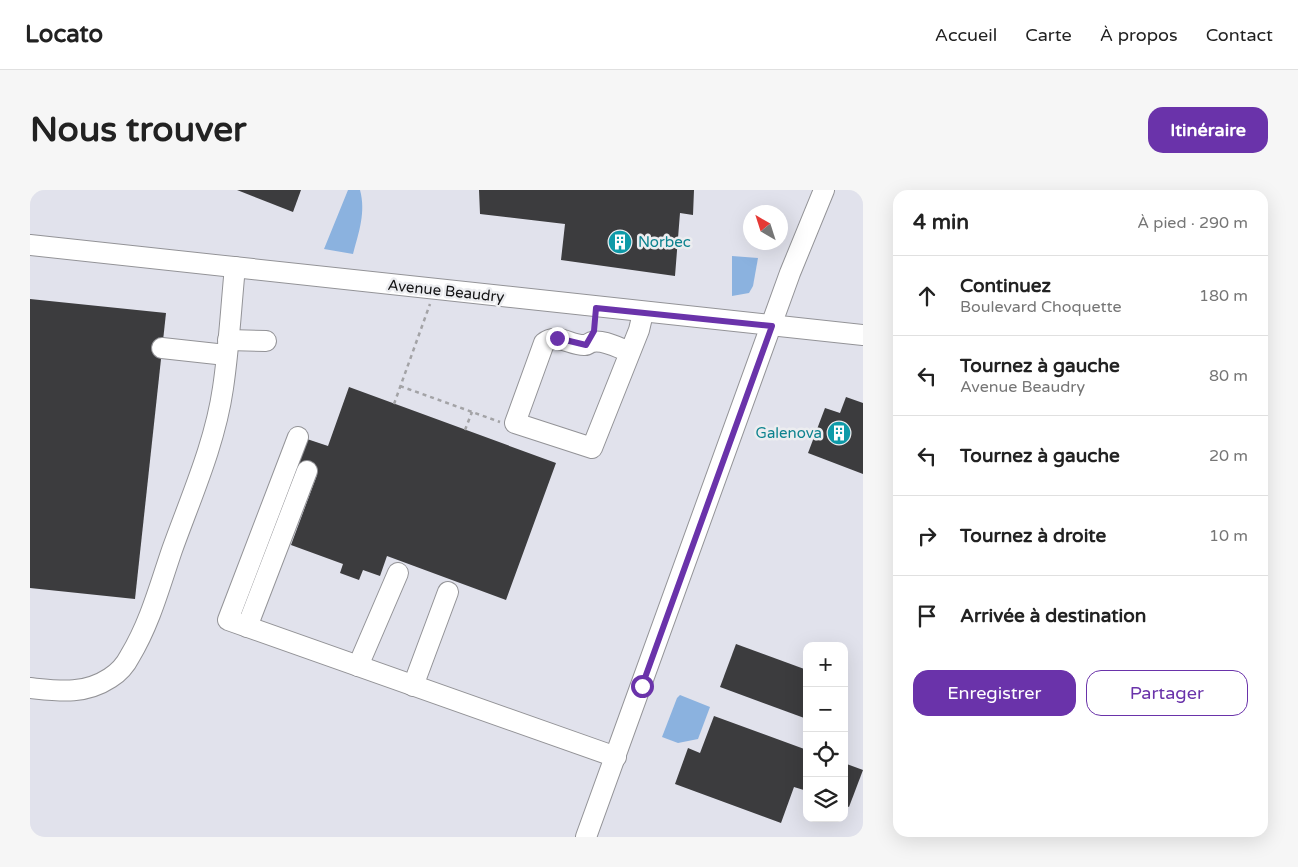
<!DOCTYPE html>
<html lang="fr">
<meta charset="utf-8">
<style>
:root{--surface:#fff;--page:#f6f6f6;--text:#222;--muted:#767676;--line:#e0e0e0;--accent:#6a33aa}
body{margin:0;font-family:"Varela Round",sans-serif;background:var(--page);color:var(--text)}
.controls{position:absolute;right:15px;bottom:15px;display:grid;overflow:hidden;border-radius:10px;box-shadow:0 5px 20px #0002}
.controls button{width:45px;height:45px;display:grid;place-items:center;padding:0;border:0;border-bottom:1px solid var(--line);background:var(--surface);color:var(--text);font:25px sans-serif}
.compass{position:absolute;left:713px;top:15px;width:45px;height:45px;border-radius:50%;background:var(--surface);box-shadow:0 5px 20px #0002;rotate:321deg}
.stop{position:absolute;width:15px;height:15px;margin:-11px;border:4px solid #6a33aa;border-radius:50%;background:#fff}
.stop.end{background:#6a33aa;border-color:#fff;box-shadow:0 1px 5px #0008}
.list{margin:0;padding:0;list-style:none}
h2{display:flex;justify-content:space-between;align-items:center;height:65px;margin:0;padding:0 20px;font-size:21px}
h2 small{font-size:16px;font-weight:400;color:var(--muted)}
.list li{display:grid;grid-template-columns:32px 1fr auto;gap:15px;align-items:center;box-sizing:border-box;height:80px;padding:0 20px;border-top:1px solid var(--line)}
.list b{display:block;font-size:19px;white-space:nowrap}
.list p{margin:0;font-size:16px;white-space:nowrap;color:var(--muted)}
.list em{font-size:16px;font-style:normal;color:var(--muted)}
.actions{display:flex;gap:10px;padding:15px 20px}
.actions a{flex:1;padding:11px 0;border:1px solid var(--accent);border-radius:15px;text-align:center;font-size:18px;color:var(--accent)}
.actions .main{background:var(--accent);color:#fff}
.icon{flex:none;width:28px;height:28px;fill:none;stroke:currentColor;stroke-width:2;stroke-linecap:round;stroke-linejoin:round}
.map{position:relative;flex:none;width:833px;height:647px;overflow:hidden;border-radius:15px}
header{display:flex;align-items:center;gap:30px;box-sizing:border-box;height:70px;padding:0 25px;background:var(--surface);border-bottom:1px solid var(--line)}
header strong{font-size:24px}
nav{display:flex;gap:28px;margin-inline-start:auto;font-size:18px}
.intro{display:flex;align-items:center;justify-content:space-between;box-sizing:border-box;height:120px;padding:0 30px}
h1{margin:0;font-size:35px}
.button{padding:12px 22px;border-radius:15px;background:var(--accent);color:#fff;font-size:18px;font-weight:700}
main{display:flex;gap:30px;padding:0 30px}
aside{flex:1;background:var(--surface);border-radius:15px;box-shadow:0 5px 20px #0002}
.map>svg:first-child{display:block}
.built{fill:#e1e2ec;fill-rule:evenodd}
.water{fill:#8bb2df}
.building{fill:#3c3c3e}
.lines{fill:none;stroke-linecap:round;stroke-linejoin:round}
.minor-casing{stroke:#939397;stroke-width:22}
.path{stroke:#a3a3a6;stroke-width:2.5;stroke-dasharray:4 4;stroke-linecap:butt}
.minor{stroke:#fff;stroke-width:20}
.route{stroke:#6a33aa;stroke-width:6}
.labels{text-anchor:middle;stroke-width:5;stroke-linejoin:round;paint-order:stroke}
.culture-label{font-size:15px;fill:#0d838f;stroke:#ecedf0;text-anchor:start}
.street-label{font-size:15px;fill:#131314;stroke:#ecedf0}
</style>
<header>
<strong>Locato</strong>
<nav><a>Accueil</a><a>Carte</a><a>À propos</a><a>Contact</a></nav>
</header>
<div class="intro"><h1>Nous trouver</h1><a class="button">Itinéraire</a></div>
<main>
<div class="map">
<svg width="833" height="647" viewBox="0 0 833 647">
<rect width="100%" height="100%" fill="#ecedf0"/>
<!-- built -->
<path class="built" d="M0,0h833v647h-833zM721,22h30v30h-30zM777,456h37v172h-37z"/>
<!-- water -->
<g class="water">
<path d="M318,0h12c6,22 -1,42 -7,64l-29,-5z"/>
<polygon points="702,66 728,68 723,96 719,103 702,106"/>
<polygon points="650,505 680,517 668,549 648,553 632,547 647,508"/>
</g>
<!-- building -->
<g class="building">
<polygon points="207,0 271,0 263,22"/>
<polygon points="449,0 664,0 663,25 650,23 645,86 531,70 535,34 450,24"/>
<polygon points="0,109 136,123 105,409 0,398"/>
<polygon points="319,197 526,273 476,410 357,366 350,386 333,380 329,390 310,383 313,374 261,355 287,285 267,278 277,249 298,256"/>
<polygon points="816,207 833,213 833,284 778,263 795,218 810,223"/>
<polygon points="706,454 777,480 777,529 690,497"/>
<polygon points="684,526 777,560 777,601 764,597 751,633 645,594 658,558 670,563"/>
<polygon points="814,573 833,580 819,617 814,615"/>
</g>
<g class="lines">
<!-- minor casing -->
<g class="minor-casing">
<g id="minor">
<polyline points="0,55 833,145"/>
<polyline points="198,150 236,151"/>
<polyline points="132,158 196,165"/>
<path d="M600,162c-10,-3 -26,-13 -38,-10 -2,0 -4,3 -7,3 -14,1 -28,-13 -41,-2l-29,80 77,25 47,-118 4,-17"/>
<polyline points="268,247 198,430 586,567"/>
<polyline points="217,437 277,281"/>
<polyline points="328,476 368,383"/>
<polyline points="383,496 418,402"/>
<path d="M0,498c29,3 54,7 80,-10 8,-5 16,-14 20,-22 20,-33 30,-71 42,-106 19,-53 43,-106 51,-162 6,-40 8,-81 12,-121"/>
<polyline points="556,647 760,83 794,0"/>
</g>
</g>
<!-- path -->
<g class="path">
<polyline points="370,196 470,232"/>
<polyline points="364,214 400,114"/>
<polyline points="435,240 442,222"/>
</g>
<!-- minor -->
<use href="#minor" class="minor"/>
</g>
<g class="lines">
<!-- route -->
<polyline class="route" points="527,148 556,155 564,141 566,118 742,136 612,496"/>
</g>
<!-- icons -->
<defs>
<g id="building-disc" transform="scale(1.25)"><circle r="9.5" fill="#0f9aa8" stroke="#ecedf0"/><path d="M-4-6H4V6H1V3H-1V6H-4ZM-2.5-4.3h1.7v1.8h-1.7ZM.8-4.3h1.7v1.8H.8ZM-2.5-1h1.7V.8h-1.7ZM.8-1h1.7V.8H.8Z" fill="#fff"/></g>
</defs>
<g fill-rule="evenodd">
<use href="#building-disc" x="590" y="52"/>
<use href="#building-disc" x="809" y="243"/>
</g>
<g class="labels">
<!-- culture labels -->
<g class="culture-label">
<text x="608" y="57">Norbec</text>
<text x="792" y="248" text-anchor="end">Galenova</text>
</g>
<!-- street labels -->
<g class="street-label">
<text transform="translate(416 101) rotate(6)" y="5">Avenue Beaudry</text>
</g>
</g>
</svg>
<div class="controls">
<button>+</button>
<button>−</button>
<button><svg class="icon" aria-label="locate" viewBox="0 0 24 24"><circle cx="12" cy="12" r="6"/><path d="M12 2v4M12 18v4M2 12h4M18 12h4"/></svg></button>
<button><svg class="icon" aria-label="layers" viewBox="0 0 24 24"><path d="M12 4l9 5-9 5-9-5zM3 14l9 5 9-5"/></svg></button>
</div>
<svg class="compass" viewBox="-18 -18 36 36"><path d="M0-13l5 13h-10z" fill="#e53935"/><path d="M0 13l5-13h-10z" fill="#767676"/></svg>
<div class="stop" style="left:612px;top:496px"></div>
<div class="stop end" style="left:527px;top:148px"></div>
</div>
<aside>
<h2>4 min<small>À pied · 290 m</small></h2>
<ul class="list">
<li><svg class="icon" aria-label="ahead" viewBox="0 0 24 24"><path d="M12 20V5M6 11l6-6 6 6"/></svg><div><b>Continuez</b><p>Boulevard Choquette</p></div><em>180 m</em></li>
<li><svg class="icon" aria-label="left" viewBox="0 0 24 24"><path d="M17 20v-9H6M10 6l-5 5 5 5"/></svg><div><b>Tournez à gauche</b><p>Avenue Beaudry</p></div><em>80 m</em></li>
<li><svg class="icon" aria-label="left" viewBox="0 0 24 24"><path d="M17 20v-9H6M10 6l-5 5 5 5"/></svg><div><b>Tournez à gauche</b></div><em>20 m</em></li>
<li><svg class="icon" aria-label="right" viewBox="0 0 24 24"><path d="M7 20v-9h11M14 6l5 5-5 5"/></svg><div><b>Tournez à droite</b></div><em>10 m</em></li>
<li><svg class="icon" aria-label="arrive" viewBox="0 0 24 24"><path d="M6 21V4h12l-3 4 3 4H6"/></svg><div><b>Arrivée à destination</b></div></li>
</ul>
<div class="actions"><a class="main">Enregistrer</a><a>Partager</a></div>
</aside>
</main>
